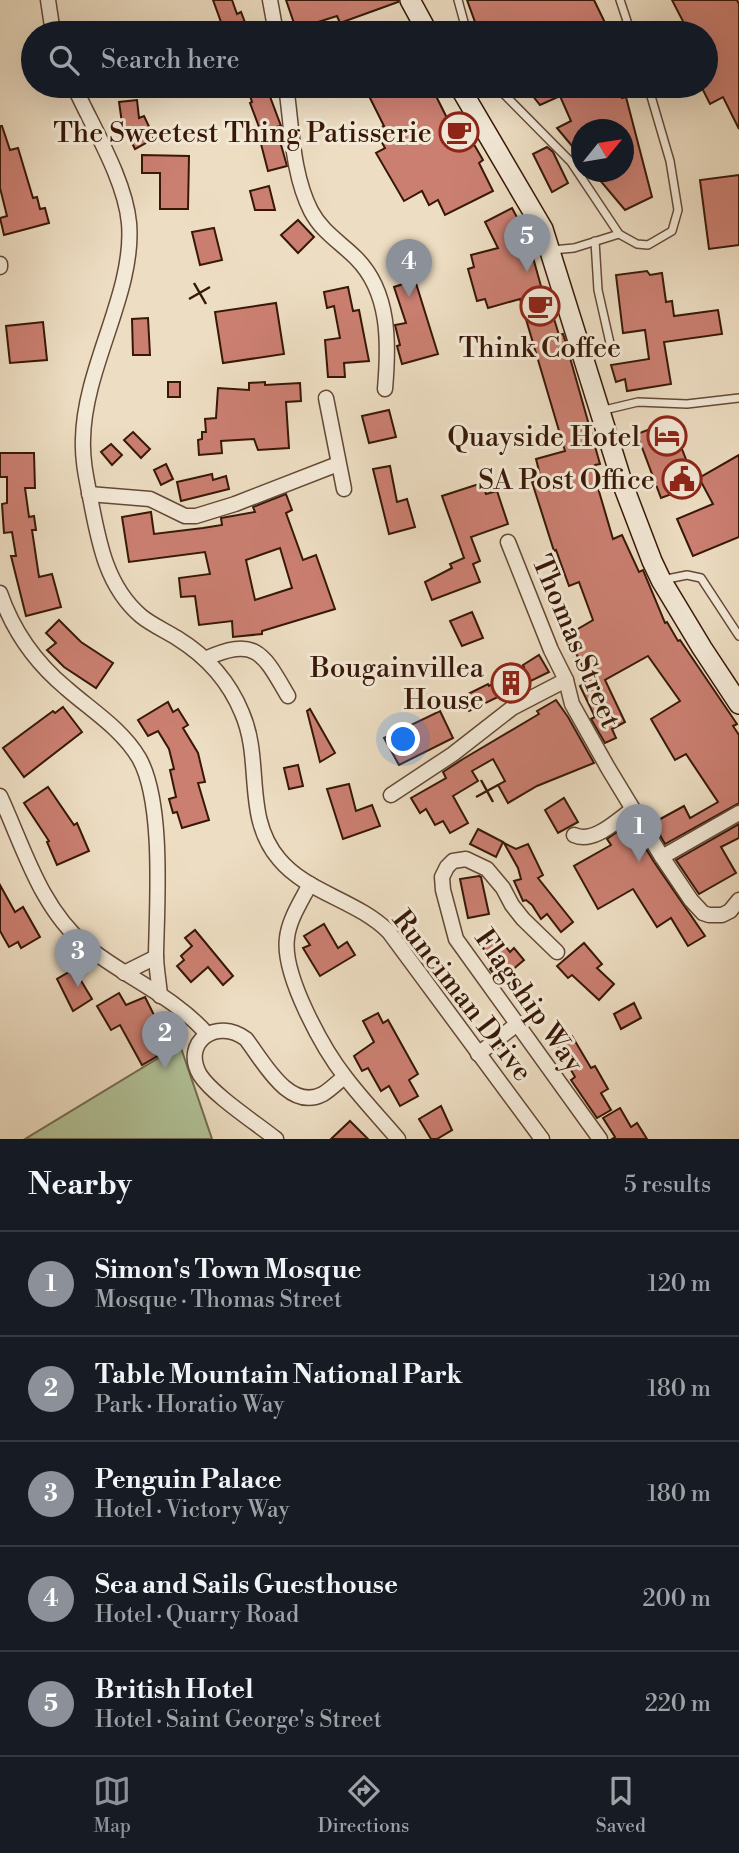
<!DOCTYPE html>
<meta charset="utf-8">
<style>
:root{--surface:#171b24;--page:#20242c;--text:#f1f3f6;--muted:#9ea1a6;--line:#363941;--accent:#8c9099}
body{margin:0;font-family:"Libre Bodoni",serif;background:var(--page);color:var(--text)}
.compass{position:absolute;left:571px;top:119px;width:63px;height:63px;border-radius:50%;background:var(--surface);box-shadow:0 7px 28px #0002;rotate:60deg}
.you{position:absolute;left:404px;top:740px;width:24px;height:24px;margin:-18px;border:5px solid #fff;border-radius:50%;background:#1a73e8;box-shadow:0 0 0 10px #1a73e833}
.badge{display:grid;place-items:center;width:46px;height:46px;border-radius:50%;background:var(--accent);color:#fff;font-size:23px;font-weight:700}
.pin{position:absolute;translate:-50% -58px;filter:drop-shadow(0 2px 4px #0008)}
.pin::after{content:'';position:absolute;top:37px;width:24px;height:21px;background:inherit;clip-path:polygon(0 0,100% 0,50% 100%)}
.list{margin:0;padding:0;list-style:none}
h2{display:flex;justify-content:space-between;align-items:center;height:91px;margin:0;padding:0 28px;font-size:30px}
h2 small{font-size:23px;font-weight:400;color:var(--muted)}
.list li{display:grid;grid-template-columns:46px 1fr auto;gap:21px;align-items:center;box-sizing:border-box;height:105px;padding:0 28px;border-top:2px solid var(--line)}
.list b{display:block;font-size:26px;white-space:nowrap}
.list p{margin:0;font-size:23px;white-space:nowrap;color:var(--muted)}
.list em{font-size:23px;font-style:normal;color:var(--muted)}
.icon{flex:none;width:38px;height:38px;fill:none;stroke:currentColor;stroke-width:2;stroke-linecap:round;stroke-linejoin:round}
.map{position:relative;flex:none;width:739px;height:1139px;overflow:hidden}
.search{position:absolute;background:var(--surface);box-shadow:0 7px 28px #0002;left:21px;right:21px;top:21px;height:77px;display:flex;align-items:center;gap:18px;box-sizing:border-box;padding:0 24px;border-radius:38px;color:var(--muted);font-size:26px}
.sheet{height:616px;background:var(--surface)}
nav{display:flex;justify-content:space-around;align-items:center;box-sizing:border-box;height:98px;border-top:2px solid var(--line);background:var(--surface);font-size:19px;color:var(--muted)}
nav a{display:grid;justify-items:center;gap:4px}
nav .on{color:var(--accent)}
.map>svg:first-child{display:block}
.green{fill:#b2c298;stroke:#746d50;stroke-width:2}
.building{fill:#cb7f71;stroke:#371807;stroke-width:2;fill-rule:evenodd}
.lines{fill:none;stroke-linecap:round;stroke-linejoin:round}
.lane-casing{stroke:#644936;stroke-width:10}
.street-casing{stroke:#644936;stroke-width:17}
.secondary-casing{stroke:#371807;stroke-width:22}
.lane{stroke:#f3e9d7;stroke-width:7}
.street{stroke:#f3e9d7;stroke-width:14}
.secondary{stroke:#f3e9d7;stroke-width:19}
.ticks{fill:none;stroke:#371807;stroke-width:2.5}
.labels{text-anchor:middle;stroke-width:6;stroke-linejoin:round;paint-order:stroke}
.poi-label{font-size:28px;fill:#371807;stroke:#f3e9d7;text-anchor:end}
.street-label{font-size:28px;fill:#371807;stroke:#f3e9d7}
</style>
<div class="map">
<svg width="739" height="1139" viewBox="0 0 739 1139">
<rect width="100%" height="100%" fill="#edddc2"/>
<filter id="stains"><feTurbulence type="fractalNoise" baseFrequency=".00286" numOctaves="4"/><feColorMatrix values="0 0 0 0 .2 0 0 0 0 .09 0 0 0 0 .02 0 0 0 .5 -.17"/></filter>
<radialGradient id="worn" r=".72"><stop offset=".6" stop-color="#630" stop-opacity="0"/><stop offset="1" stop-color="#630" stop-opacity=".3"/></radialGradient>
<!-- green -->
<polygon class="green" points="180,1045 212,1139 25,1139"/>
<!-- building -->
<g class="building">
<polygon points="213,0 232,0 237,14 241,12 249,33 225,33"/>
<polygon points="286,0 398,0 398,2 340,23 337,16 296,29"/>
<polygon points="467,0 594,0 610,33 479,33"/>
<polygon points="672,0 737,0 739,4 739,129 723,97 710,104 701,86 706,86 706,33 689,33"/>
<polygon points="247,86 266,86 281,126 276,127 287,166 268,171 261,144 265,143 250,103 252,102"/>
<polygon points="364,86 431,86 452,128 461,122 483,160 479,163 493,191 445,215 438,200 429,205 422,191 404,201 376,153 385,148 375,130 384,126"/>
<polygon points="525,86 616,86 622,98 626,97 652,197 625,210 593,172 624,172 624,130 582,130 582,158 557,128 571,121 560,96 540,105"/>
<polygon points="137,100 139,118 144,116 153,135 153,139 135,149 122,123 119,102"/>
<polygon points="0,126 2,126 10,150 18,148 33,198 37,197 40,209 45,208 49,223 4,235 0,218 7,216 0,188"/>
<polygon points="547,147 553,152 568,183 552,192 533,154"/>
<polygon points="142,155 189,156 188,209 160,209 160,173 142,173"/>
<polygon points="739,175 739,245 709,249 700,180"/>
<polygon points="269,186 275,210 255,210 250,191"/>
<polygon points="512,208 527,236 544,297 547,296 559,335 563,334 565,340 600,464 595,465 601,487 598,488 613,539 622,535 639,572 643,570 665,623 667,622 678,641 680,640 737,724 733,726 739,735 739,803 665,844 653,823 684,806 690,818 718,802 686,754 675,760 651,719 680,701 648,656 605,680 625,722 612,729 616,738 605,743 591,719 595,717 580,686 589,680 574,649 572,651 564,637 593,620 579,582 569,586 556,550 554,551 532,482 541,479 536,459 565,451 520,299 488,308 485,299 477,301 468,269 474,267 471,255 498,248 485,222"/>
<polygon points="298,220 314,237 298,253 281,235"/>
<polygon points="214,228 222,260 200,265 192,232"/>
<polygon points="647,271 650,275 662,273 666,302 672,301 674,316 718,310 722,334 664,342 671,384 627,391 625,379 616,382 611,365 649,359 645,330 623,333 616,275"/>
<polygon points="415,280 438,354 402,364 397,346 400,345 395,325 406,323 394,287"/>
<polygon points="348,287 353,311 359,310 369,361 344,363 345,377 328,377 325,340 340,338 334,306 327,308 324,292"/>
<polygon points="276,303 284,354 223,363 215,312"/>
<polygon points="148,318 150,355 133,355 132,319"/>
<polygon points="43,322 47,360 10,363 6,326"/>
<rect x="168" y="382" width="12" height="15"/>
<polygon points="265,382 265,385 300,383 301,401 286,402 289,448 258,450 254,439 221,441 222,453 199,455 198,440 202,439 202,432 206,432 205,419 216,418 218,388 249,390 249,383"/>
<polygon points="389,410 396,437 369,443 362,416"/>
<polygon points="671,421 696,485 661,498 637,434"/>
<polygon points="133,432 150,449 141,458 124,440"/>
<polygon points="111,444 122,455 112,465 101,452"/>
<polygon points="0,453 34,453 35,488 25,488 29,517 34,516 36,530 32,530 39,577 52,574 61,607 26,616 11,556 16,556 12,532 4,533 2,504 7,503 7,477 0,477"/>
<polygon points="739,455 739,537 693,556 677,519 713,504 699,478"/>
<polygon points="166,464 173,479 161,485 154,470"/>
<polygon points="390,466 397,502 407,499 415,527 389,534 373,469"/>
<polygon points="212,474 213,480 226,476 229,489 181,501 177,482"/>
<polygon points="482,483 486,494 497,491 508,524 471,537 480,561 473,564 480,582 432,600 425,582 452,568 450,564 464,558 442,496"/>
<path d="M286,494l6,16 -6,3 17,47 13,-5 19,54 -73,22v3l-29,3 -1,-16 -33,4 -4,-29 -14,1 -2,-19 31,-4 -5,-22 -76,10 -7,-45 29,-5 3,22 49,-6 19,-3 -1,-7 34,-6 -2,-5zM280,548l12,40 -37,12 -9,-40z"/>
<polygon points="472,612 483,638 462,646 450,621"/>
<polygon points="59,620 81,642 113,663 96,688 64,667 47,650 56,643 46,633"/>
<polygon points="539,655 549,672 469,711 462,697 488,684 489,686 524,667 523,665"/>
<polygon points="556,700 568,717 594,763 537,786 508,803 498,785 505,781 493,759 472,771 478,781 453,796 468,823 450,833 443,821 435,825 426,809 420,813 411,798 446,778 443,772 463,759 539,714 537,711"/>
<polygon points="168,702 173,712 178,709 188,725 183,728 198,753 205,782 198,783 209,820 182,828 177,812 173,813 169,799 176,797 170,770 174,769 169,749 158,731 148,736 138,720"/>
<polygon points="63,707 82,732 24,777 3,748 53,711 55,713"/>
<polygon points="310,709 335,753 320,762 307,711"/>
<polygon points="440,711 453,738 399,765 384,738"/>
<polygon points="298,765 303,786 289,789 284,768"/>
<polygon points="349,784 356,811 372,805 380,826 343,839 327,789"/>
<polygon points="48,787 74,825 77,823 89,851 57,865 47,842 49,841 24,803"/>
<polygon points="564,798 578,822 558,833 545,810"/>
<polygon points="630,823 654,862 705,936 688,946 671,918 657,927 633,889 598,909 574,866 611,845 607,839"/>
<polygon points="739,824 739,838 721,847 736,873 699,894 676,860"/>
<polygon points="478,829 503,842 496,857 470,844"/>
<polygon points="504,843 516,849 528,844 543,875 538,878 573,922 561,932 547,914 541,919 532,905 526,900 523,901 514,881 521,879 518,868"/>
<polygon points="479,876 481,877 489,914 468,918 460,879"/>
<polygon points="0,885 15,912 23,907 40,937 21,948 18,942 9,947 0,931"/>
<polygon points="324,924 338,948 347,942 355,955 320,976 303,948 310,945 304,936"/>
<polygon points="195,930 233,976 223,985 208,967 191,982 177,966 184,960 181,956 192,946 185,938"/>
<polygon points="495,933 510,952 514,948 524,960 499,981 490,969 495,964 480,944"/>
<polygon points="584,943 602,964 597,968 614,984 599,1000 572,975 568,978 557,966"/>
<polygon points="74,969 92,999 73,1011 57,979"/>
<polygon points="119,993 126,1005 145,997 156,1019 164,1015 180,1043 142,1065 120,1025 111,1030 97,1006"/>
<polygon points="634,1003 641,1018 621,1029 614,1014"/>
<polygon points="378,1013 383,1023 388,1020 418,1074 409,1080 418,1096 400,1106 389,1086 381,1091 368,1068 362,1071 354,1056 374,1042 363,1021"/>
<polygon points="572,1036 591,1068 595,1066 608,1089 601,1093 611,1110 597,1118 571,1080 575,1077 556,1044"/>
<polygon points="441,1106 452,1130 437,1139 431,1139 419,1119"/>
<polygon points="620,1108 631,1127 637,1123 647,1139 612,1139 615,1137 603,1118"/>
<polygon points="350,1121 368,1139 331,1139"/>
</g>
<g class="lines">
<!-- lane casing -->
<g class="lane-casing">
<g id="lane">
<polyline points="458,0 467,33"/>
<polyline points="620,0 631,33"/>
<polyline points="496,86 571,162 619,234 637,244 648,245 672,231 678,210 670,161 648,86"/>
<polyline points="595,241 598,290 612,352"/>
<polyline points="552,250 574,248 619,234"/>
<polyline points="600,411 638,402 687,404 739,398"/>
<polyline points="662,580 687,575 701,578 739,636"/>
</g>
</g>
<!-- street casing -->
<g class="street-casing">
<g id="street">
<polyline points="48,0 53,33"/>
<polyline points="270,0 276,33"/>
<path d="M74,86c18,40 51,93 55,137 6,69 -45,144 -46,216 -1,22 4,42 8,63 8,42 16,85 50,114 11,9 25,15 36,22 29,18 52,43 65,75 21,48 1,104 37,146 28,34 78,41 110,73l153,207"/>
<path d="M286,86c6,41 6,88 25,125 11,21 29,31 45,47 34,34 33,85 29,131"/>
<polyline points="0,264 0,267"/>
<polyline points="326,398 344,489"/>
<polyline points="89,494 150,499 185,516 196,516 235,504 338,464"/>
<polyline points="508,542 551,650 566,680 572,704 608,768 662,857 691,900 703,913 709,915 722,915 730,911 739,900"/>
<path d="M0,593c13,38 36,70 66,95 25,22 56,41 73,70 25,44 18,145 17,196 0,14 3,28 4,42"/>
<path d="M205,659c51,-23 58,-6 83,37"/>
<polyline points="391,795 453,754 512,708 566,680"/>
<path d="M0,796c24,52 40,111 85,149 39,32 89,51 122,89"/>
<path d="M574,835c20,9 43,-15 59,-26"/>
<polyline points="662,857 739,813"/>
<path d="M310,884c-8,16 -21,35 -23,54 -5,37 36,111 59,140 16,21 35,41 52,61"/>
<polyline points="557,952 523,919 512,905 503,888 487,869 466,859 453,861 447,867 442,877 443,890 456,939 600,1139"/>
<polyline points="124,973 156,957"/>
<polyline points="478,1054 516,1025"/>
<path d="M276,1139c-20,-16 -63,-44 -76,-64 -19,-33 17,-58 46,-36 17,22 43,73 77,55 8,-5 15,-12 21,-17"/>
</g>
</g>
<!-- secondary casing -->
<g class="secondary-casing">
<g id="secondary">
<polyline points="410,0 428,33"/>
<polyline points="459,86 543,229 623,485 652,561 661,580 702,648 739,704"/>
</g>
</g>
<!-- lane -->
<use href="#lane" class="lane"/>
<!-- street -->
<use href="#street" class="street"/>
<!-- secondary -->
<use href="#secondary" class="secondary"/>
</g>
<!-- ticks -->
<path class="ticks" d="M194,283l12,21M189,299l21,-12M481,780l12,22M476,797l22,-12"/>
<!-- icons -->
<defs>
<g id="cafe-ring" transform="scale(2.0125)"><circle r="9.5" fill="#f3e9d7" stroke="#8f2418" stroke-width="1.5"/><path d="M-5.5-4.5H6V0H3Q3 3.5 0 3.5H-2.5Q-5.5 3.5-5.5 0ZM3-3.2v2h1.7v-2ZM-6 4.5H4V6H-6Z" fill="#8f2418"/></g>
<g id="hotel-ring" transform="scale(2.0125)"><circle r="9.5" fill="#f3e9d7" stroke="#8f2418" stroke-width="1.5"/><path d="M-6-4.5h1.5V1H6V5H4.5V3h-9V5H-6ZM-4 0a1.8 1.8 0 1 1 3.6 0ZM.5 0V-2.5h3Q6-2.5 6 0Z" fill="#8f2418"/></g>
<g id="civic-ring" transform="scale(2.0125)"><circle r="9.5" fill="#f3e9d7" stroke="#8f2418" stroke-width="1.5"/><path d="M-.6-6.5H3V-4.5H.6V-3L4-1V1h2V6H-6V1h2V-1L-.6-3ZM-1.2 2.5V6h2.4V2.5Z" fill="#8f2418"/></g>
<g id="building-ring" transform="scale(2.0125)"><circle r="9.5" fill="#f3e9d7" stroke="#8f2418" stroke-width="1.5"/><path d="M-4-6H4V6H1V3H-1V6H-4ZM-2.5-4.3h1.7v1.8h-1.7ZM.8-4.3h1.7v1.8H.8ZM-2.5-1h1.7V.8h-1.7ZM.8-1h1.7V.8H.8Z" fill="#8f2418"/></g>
</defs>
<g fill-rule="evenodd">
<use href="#cafe-ring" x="459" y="132"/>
<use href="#cafe-ring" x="540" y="306"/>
<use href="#hotel-ring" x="667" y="436"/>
<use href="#civic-ring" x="682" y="479"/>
<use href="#building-ring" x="511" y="683"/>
</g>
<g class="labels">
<!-- poi labels -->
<g class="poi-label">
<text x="432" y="142">The Sweetest Thing Patisserie</text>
<text x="540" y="357" text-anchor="middle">Think Coffee</text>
<text x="640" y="446">Quayside Hotel</text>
<text x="655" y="489">SA Post Office</text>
<text x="484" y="677">Bougainvillea<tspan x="484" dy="32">House</tspan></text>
</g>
<!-- street labels -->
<g class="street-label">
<text transform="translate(577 641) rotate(67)" y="10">Thomas Street</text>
<text transform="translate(463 995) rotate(52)" y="10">Runciman Drive</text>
<text transform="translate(530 1000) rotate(55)" y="10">Flagship Way</text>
</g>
</g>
<rect width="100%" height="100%" filter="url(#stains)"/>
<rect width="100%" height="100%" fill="url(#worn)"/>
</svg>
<svg class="compass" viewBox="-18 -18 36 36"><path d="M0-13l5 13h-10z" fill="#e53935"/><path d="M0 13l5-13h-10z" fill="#9ea1a6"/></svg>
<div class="you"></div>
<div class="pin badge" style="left:639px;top:862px">1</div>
<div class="pin badge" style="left:165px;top:1069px">2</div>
<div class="pin badge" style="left:78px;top:987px">3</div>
<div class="pin badge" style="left:409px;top:297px">4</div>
<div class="pin badge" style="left:527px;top:272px">5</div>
<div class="search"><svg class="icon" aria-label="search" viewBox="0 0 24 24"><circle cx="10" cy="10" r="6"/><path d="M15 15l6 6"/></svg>Search here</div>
</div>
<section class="sheet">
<h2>Nearby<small>5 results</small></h2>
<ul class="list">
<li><span class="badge">1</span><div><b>Simon's Town Mosque</b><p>Mosque · Thomas Street</p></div><em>120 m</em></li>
<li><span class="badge">2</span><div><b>Table Mountain National Park</b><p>Park · Horatio Way</p></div><em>180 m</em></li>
<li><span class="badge">3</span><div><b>Penguin Palace</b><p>Hotel · Victory Way</p></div><em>180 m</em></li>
<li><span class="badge">4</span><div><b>Sea and Sails Guesthouse</b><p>Hotel · Quarry Road</p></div><em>200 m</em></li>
<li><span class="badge">5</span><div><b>British Hotel</b><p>Hotel · Saint George's Street</p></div><em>220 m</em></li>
</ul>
</section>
<nav>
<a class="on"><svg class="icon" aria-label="map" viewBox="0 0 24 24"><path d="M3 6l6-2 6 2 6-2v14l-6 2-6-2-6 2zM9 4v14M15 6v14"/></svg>Map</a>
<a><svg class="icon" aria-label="directions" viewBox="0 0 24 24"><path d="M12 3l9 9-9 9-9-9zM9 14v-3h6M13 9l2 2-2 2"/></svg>Directions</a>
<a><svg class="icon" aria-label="saved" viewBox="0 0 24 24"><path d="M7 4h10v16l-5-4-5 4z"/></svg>Saved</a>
</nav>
